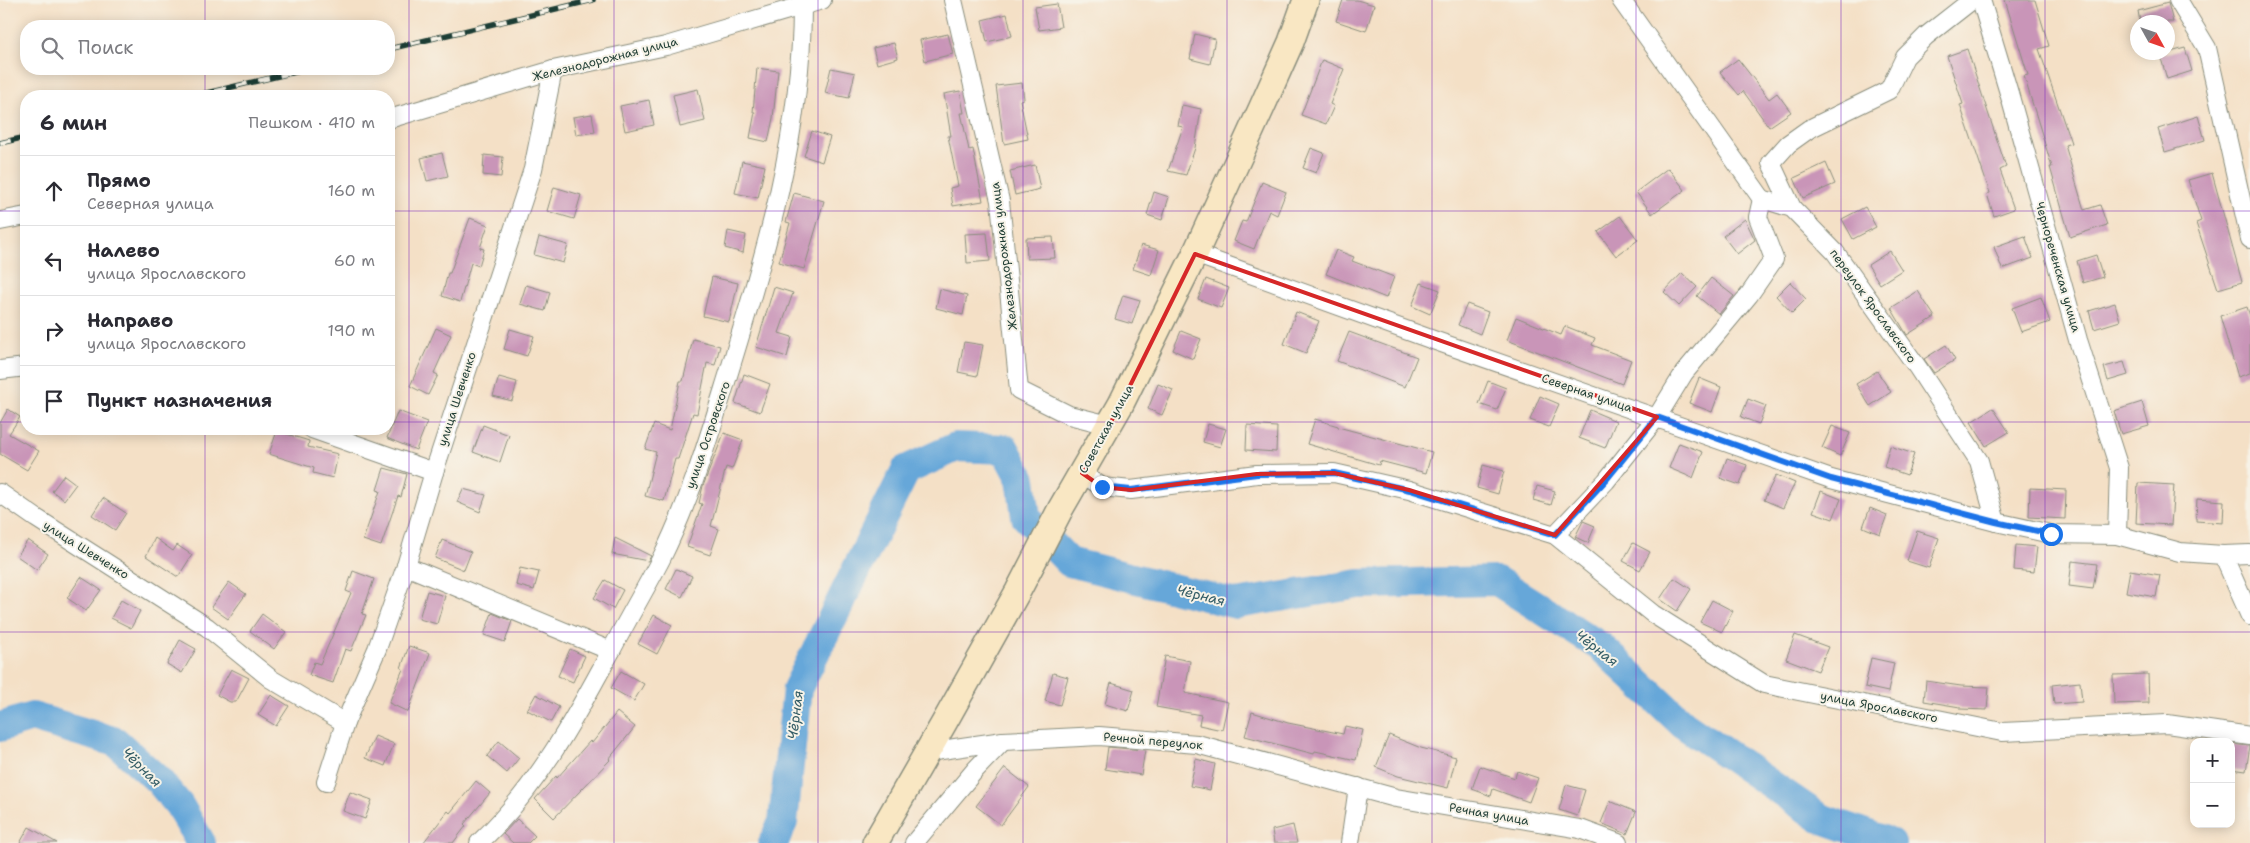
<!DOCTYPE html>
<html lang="ru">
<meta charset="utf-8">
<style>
:root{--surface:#fff;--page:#f7f7f7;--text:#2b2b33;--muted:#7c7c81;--line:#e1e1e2}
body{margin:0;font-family:"Shantell Sans",sans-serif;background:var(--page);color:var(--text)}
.controls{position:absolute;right:15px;bottom:15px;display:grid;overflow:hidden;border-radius:10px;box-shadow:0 2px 12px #0003}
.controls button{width:45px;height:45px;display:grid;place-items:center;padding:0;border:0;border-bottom:1px solid var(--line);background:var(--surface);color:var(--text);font:25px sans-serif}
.compass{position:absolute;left:2130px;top:15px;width:45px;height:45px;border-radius:50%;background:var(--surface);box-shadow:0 2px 12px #0003;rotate:130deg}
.stop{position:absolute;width:15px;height:15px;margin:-11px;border:4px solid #1a73e8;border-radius:50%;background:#fff}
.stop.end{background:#1a73e8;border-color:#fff;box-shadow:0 1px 5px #0008}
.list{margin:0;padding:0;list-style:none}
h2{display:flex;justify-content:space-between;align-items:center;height:65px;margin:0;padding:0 20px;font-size:21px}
h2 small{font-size:16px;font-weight:400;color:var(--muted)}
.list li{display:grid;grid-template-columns:32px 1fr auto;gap:15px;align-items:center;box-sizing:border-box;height:70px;padding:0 20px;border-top:1px solid var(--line)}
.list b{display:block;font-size:19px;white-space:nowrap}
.list p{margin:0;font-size:16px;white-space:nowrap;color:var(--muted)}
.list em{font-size:16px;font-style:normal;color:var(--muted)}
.icon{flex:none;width:28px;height:28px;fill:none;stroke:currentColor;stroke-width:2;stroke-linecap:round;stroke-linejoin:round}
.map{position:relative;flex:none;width:2250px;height:843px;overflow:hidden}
.search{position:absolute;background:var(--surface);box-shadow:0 2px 12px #0003;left:20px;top:20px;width:375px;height:55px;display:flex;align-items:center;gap:12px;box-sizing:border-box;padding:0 18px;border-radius:20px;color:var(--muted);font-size:19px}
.panel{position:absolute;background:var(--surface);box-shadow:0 2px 12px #0003;left:20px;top:90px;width:375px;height:345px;border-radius:20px}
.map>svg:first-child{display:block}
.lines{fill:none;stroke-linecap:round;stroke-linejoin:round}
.river{stroke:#66a7d9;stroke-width:30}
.building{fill:#c995b8}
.street-casing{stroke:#8a8e7d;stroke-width:20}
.secondary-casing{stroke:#8a8e7d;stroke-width:28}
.street{stroke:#fff;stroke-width:18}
.secondary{stroke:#f9e7c3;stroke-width:25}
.rail-casing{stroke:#1f3d34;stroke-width:5.5}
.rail{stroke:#f7f3e8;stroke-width:4;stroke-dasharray:11;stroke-linecap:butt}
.route{stroke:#1a73e8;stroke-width:6}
.marked{fill:none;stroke:#d62828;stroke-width:4;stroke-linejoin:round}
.grid{fill:none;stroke:#7b2cbf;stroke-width:1;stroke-opacity:0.55}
.labels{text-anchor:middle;stroke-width:4;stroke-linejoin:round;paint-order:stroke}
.street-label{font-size:12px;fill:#1f3d34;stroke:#f7f3e8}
.water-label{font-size:14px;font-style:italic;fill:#345d66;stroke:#f7f3e8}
</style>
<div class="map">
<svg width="2250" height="843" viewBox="0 0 2250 843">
<rect width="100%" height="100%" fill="#f7f3e8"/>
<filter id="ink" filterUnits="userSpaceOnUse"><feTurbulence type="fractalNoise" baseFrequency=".02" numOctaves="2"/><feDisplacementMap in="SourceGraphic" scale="10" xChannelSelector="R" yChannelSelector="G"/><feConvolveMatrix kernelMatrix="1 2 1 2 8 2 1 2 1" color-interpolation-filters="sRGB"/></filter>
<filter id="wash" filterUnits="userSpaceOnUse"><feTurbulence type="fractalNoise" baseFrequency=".0096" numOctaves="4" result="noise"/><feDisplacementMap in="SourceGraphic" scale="20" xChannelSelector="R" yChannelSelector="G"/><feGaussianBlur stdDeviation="1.12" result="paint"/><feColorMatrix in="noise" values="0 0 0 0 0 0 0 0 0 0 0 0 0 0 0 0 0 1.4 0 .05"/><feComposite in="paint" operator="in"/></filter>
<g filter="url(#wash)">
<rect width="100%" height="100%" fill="#f4e0c6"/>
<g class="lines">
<!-- river -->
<g class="river">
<polyline points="0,727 32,717 116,742 159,781 179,805 201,843"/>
<polyline points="773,843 783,822 797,689 906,470 956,447 1005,449 1021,479 1026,517 1069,562 1236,604 1359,584 1497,581 1601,647 1683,724 1820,818 1891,843"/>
</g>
</g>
<g id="blocks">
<!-- building -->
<g class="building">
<polygon points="1343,0 1357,0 1374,5 1366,31 1336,21"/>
<polygon points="2005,0 2035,0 2049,46 2039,49 2071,143 2065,145 2084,210 2100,205 2107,225 2070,237 2050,167 2052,167 2024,76 2028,75"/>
<polygon points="2168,3 2173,22 2140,22 2138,11"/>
<polygon points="1057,4 1061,27 1039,30 1035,7"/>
<polygon points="1007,14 1012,36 987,42 982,20"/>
<polygon points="948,34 953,54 925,61 920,40"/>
<polygon points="1195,34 1215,39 1210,64 1190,59"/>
<polygon points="894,43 898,58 877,64 873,48"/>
<polygon points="2185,48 2192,71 2167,79 2160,55"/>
<polygon points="1967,49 2006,167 2000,170 2014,209 1994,216 1987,194 1990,193 1960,105 1963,104 1947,56"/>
<polygon points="1738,59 1769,99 1777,93 1791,112 1769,127 1743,91 1739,95 1720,72"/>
<polygon points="1322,60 1344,69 1330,104 1334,106 1326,124 1301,115"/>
<polygon points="757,68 778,71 773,118 768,142 750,138 755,112 753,112"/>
<polygon points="831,68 855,73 849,98 825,93"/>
<polygon points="1022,83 1024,99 1020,100 1028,139 1004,144 996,86"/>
<polygon points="698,89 705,121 680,127 673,95"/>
<polygon points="960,91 964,113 961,113 969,150 973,149 983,201 953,206 950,188 958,186 948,136 951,136 944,94"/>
<polygon points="649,100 654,125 625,131 620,106"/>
<polygon points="1182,105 1201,109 1195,148 1186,175 1168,171 1183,127 1178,126"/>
<polygon points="592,114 595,132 576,135 573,117"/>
<polygon points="2198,116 2205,140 2165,152 2158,129"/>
<polygon points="812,131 830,137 822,162 804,156"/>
<polygon points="1311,148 1324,153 1316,173 1303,168"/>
<polygon points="442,153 448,176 427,181 421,158"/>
<polygon points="484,155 503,157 501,177 483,175"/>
<polygon points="742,161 765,166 758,198 735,193"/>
<polygon points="1826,163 1835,184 1803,198 1794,178"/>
<polygon points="1035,165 1040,189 1015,195 1010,171"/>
<polygon points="1668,168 1685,190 1652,214 1636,192"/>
<polygon points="2212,173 2242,282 2218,289 2196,223 2201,221 2188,180"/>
<polygon points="1262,182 1286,192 1277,215 1269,211 1254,249 1234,241 1242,221 1246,222"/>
<polygon points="554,187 581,195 574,219 547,211"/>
<polygon points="1154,192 1169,197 1162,220 1147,215"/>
<polygon points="794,193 824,201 804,269 779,262 790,223 786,222"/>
<polygon points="1865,207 1876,227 1853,239 1842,219"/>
<polygon points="1620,216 1638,240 1616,256 1598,232"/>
<polygon points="470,218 488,225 480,248 484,249 479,266 471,263 460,302 442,296 448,273 450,273"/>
<polygon points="1745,219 1755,240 1737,254 1723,236"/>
<polygon points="728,231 746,235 743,253 725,248"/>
<polygon points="987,233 990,261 967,263 965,234"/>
<polygon points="2025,236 2033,258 2002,269 1994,247"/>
<polygon points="539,237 568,245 563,263 534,255"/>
<polygon points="1053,237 1055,258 1027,259 1026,238"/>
<polygon points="1141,245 1159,250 1151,275 1133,269"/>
<polygon points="1336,250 1354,257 1352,261 1394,277 1386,298 1326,274"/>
<polygon points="1890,251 1902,270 1880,284 1868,265"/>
<polygon points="2096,255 2103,277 2083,283 2077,261"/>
<polygon points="1682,273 1697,287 1679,306 1664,292"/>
<polygon points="712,277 738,283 729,322 703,316"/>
<polygon points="1711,278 1734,296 1719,314 1697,296"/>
<polygon points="1206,279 1229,288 1221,308 1198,299"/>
<polygon points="1790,282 1806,299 1792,313 1776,296"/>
<polygon points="1421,283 1440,290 1430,314 1412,306"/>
<polygon points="526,285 550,292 545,311 520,304"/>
<polygon points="774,287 793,293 779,333 792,337 787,357 756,347"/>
<polygon points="940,289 967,296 963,315 936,308"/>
<polygon points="1918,291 1935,317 1907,335 1891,308"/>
<polygon points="1123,295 1140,300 1132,324 1115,319"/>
<polygon points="2041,297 2050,322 2021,332 2012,308"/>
<polygon points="2115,303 2120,321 2094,329 2089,311"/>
<polygon points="1467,304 1488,312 1480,334 1458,325"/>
<polygon points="2247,307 2250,316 2250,373 2238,377 2220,316"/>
<polygon points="1296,312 1319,321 1306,353 1284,344"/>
<polygon points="1516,317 1561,335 1565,326 1595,338 1592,345 1631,360 1622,384 1507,340"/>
<polygon points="436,328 451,335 434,373 438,375 428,395 410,386"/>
<polygon points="510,329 534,336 527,356 504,349"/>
<polygon points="1181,331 1201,339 1193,359 1173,350"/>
<polygon points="1349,332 1417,357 1405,387 1337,361"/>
<polygon points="693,339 720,346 715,365 707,363 697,414 693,413 678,459 675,459 664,501 645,496 656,452 645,449 654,424 670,430 680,381 683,381"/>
<polygon points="964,342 983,345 977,376 958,372"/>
<polygon points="1946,345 1955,360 1934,373 1924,359"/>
<polygon points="2124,362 2128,375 2108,381 2104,367"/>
<polygon points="1877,371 1891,392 1870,406 1856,384"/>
<polygon points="744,374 770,384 760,412 735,403"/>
<polygon points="499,377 517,382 512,401 493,396"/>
<polygon points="1699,378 1721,387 1712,412 1689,403"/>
<polygon points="1488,381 1506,388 1497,410 1479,404"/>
<polygon points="1158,384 1173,390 1162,415 1148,409"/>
<polygon points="1540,396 1559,404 1549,427 1530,420"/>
<polygon points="1748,399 1766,406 1759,424 1741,417"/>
<polygon points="2142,402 2149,426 2121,434 2114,411"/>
<polygon points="1993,408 2009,432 1986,446 1971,422"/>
<polygon points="8,409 20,417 9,434 39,451 27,470 0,454 0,423"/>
<polygon points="1590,410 1616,421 1605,448 1579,438"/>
<polygon points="398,411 427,422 416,450 387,438"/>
<polygon points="1315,419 1338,426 1338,427 1432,452 1426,473 1380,461 1379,465 1307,444"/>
<polygon points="1208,424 1226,429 1220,447 1203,442"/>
<polygon points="483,425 509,435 500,462 473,452"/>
<polygon points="1247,425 1277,427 1276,452 1246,450"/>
<polygon points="1832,426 1850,433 1840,456 1822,448"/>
<polygon points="277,431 309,441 308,447 338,454 333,478 313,473 314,468 269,454"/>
<polygon points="724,433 743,440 732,469 726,467 711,526 719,529 710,555 687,547 702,504 699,503 703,486"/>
<polygon points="1679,443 1703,452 1693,478 1669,468"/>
<polygon points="1890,446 1914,454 1907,475 1884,467"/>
<polygon points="1727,458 1747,465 1740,485 1720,478"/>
<polygon points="1483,465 1504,471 1498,494 1477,488"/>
<polygon points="384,468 407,474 401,497 398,496 381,546 363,540 380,491 377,490"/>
<polygon points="64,475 76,484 64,500 52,491"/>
<polygon points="1776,475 1795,483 1783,508 1764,500"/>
<polygon points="2138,483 2174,485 2171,525 2136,523"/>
<polygon points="1537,486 1555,491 1551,505 1533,500"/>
<polygon points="2030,488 2066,490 2065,519 2029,517"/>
<polygon points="463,489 486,495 480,512 457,502"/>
<polygon points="1821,491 1841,499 1833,519 1813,512"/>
<polygon points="103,498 126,513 115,530 92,515"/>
<polygon points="2197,499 2224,501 2223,523 2196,521"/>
<polygon points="1870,508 1887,515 1880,534 1863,527"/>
<polygon points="1583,521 1595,526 1588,543 1575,537"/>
<polygon points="1917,531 1939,538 1929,568 1907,561"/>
<polygon points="155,538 173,551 177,545 192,555 178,577 146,556"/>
<polygon points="615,538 651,556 648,561 612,554"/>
<polygon points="28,540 48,554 37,570 17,556"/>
<polygon points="442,540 471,552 464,570 435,558"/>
<polygon points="1633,543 1650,552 1640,570 1623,561"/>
<polygon points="2016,545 2037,547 2034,572 2014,570"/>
<polygon points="2072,561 2097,564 2093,589 2069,586"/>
<polygon points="520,568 539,572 534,590 516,585"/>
<polygon points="676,569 692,576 682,597 666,589"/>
<polygon points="2130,570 2160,575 2156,597 2126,592"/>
<polygon points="353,571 374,579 362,614 366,615 351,651 345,649 333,683 309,675 314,662 320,664 351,593 346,591"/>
<polygon points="81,577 101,590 86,611 67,598"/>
<polygon points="1674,578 1691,589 1677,611 1660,599"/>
<polygon points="605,580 623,590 613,609 594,598"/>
<polygon points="229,582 246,594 228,619 211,607"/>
<polygon points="427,591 445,596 437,624 419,619"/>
<polygon points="121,600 140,611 131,628 111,618"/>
<polygon points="1712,600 1733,611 1722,632 1700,622"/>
<polygon points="492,613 512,621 505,642 484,635"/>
<polygon points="262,614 286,632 274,649 250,631"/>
<polygon points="654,615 672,625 657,654 638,644"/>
<polygon points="1795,635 1828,647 1818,671 1786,659"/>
<polygon points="180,640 196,649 182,673 167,664"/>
<polygon points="409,646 430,653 408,712 389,703 403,669 401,668"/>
<polygon points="570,649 585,656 573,682 558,676"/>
<polygon points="1165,656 1190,661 1185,693 1228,702 1222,730 1199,725 1201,715 1156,707"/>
<polygon points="1871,658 1894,663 1888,692 1865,687"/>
<polygon points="231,669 249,678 236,702 230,702 217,695"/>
<polygon points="621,671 644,684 634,701 611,688"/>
<polygon points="1053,673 1068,677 1060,705 1045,701"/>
<polygon points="2148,674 2149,703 2114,704 2113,675"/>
<polygon points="1926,681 1961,686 1989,687 1987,710 1960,709 1960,707 1924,701"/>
<polygon points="2080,682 2082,702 2054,704 2052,685"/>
<polygon points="1111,683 1134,690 1128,711 1105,704"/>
<polygon points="536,694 559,707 551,722 527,710"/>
<polygon points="271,695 289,706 276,726 258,715"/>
<polygon points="617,712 635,727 609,759 610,760 554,818 535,799 556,776 557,778 590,741 592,743"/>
<polygon points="1252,712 1288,723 1343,734 1345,726 1363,730 1356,760 1315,751 1314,754 1245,736"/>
<polygon points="1389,735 1421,748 1456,757 1448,788 1398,776 1376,767"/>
<polygon points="375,736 394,744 385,766 365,758"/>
<polygon points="499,741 519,758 507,773 487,756"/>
<polygon points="2231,744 2250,746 2246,771 2231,769"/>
<polygon points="1108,747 1145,750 1141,775 1105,769"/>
<polygon points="1196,759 1215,764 1210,790 1190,786"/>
<polygon points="1480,766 1515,778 1517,771 1538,778 1529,802 1493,789 1491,796 1472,789"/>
<polygon points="1005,768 1029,787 1001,825 976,806"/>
<polygon points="476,781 490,793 464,824 466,826 453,843 423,843 448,811 450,813"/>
<polygon points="1566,785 1585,790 1577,816 1559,810"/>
<polygon points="350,792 372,800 365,819 343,811"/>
<polygon points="1610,801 1636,812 1627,834 1601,823"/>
<polygon points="517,819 535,836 528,843 513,843 503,834"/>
<polygon points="1293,825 1297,843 1274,843 1272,830"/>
<polygon points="29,827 57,843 20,843"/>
</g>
</g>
</g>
<g filter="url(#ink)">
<use href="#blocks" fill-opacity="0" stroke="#8a8e7d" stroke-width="1"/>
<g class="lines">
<!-- street casing -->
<g class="street-casing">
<g id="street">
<polyline points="953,0 1000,201 1019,390 1069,415 1109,425"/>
<polyline points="1621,0 1762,199 1792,208 1835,252 1918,368 1979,461 1996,522"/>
<polyline points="1981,0 2009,93 2078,340 2119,468 2117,535"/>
<polyline points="2178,0 2207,48 2250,239"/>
<polyline points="389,119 553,70 666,46 822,0"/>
<polyline points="1792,208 1771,163 1788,144 1809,129 1889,90 1905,57 1926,36 1972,0"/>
<polyline points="0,221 26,216"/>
<polyline points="1195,254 1436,341 1831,479 1996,522 2051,534 2117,535 2180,552 2223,555 2250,554"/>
<polyline points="0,370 26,367"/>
<polyline points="312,429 434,472"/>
<polyline points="1082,473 1102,487 1131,490 1257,474 1334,473 1409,490 1555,535 1653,614 1764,684 2002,732 2167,724 2250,736"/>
<polyline points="0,493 36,518 207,627 271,679 345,723"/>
<polyline points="1555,535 1606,481 1657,417 1684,373 1749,295 1774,259 1758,217 1762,199"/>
<polyline points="2223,555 2250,616"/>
<polyline points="406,566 611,651"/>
<polyline points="1003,741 1099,736 1197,744 1396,798 1580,829 1618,843"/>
<polyline points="326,782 345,723 377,649 406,566 434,472 533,169 553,70"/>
<path d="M479,843c58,-55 95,-123 132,-192 16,-31 34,-61 50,-92 30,-60 49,-126 69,-190 36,-117 72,-238 72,-362"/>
<polyline points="914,843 976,769 1003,741 928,752"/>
<polyline points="1350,843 1358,787"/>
</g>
</g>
<!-- secondary casing -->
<g class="secondary-casing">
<polyline id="secondary" points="875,843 944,723 1018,591 1061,508 1121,404 1195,254 1262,107 1291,42 1306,0"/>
</g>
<!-- street -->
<use href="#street" class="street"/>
<!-- secondary -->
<use href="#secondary" class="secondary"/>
<!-- rail casing -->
<g class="rail-casing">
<g id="rail">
<polyline points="389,49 593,0"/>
<polyline points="194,96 308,69"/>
<polyline points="0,143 26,137"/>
</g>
</g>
<!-- rail -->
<use href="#rail" class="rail"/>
</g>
</g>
<g class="lines" filter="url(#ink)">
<!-- route -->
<polyline class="route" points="1102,487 1131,490 1257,474 1334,473 1410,490 1555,535 1606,480 1657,417 1831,479 1996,522 2051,534"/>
</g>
<!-- marked area -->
<path class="marked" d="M1195,254l462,163 -102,118 -146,-45 -75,-17 -77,1 -126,16 -29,-3 -20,-14 39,-69z"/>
<!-- grid -->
<path class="grid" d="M205,0v26M409,0v843M614,0v843M818,0v843M1023,0v843M1227,0v843M1432,0v843M1636,0v843M1841,0v843M2045,0v843M205,69v27M0,211h26M389,211h1861M0,422h26M389,422h1861M205,429v414M0,632h2250"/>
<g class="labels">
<!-- street labels -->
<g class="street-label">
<text transform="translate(605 59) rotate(-14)" y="4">Железнодорожная улица</text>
<text transform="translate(1004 256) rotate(-97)" y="4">Железнодорожная улица</text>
<text transform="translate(2058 267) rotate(74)" y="4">Чернореченская улица</text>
<text transform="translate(1873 306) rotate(54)" y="4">переулок Ярославского</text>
<text transform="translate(1587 393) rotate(19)" y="4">Северная улица</text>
<text transform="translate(457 399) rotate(-72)" y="4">улица Шевченко</text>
<text transform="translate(1106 429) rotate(-61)" y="4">Советская улица</text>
<text transform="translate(708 435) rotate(-71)" y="4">улица Островского</text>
<text transform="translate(86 550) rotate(32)" y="4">улица Шевченко</text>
<text transform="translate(1879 707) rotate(11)" y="4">улица Ярославского</text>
<text transform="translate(1153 741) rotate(5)" y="4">Речной переулок</text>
<text transform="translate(1489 814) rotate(10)" y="4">Речная улица</text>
</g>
<!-- water labels -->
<g class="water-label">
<text transform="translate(1201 595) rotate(14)" y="5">Чёрная</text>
<text transform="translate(1597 648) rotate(38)" y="5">Чёрная</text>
<text transform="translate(795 715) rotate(-83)" y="5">Чёрная</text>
<text transform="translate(142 767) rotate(45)" y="5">Чёрная</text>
</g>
</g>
</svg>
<div class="controls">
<button>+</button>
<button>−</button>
</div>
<svg class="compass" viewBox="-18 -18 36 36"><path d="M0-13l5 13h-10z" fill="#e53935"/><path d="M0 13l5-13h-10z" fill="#7c7c81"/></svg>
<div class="stop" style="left:2051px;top:534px"></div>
<div class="stop end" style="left:1102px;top:487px"></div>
<div class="search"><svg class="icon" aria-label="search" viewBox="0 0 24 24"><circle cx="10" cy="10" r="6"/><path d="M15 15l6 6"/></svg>Поиск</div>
<section class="panel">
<h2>6 мин<small>Пешком · 410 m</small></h2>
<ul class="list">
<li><svg class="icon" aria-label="ahead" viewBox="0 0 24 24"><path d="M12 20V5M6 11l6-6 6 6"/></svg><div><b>Прямо</b><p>Северная улица</p></div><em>160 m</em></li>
<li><svg class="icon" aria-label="left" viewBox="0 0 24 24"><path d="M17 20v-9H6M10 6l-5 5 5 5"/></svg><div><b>Налево</b><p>улица Ярославского</p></div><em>60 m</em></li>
<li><svg class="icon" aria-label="right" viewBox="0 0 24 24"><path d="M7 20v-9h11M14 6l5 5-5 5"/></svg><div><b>Направо</b><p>улица Ярославского</p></div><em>190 m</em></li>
<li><svg class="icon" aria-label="arrive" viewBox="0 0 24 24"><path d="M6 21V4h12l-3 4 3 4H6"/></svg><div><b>Пункт назначения</b></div></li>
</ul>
</section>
</div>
